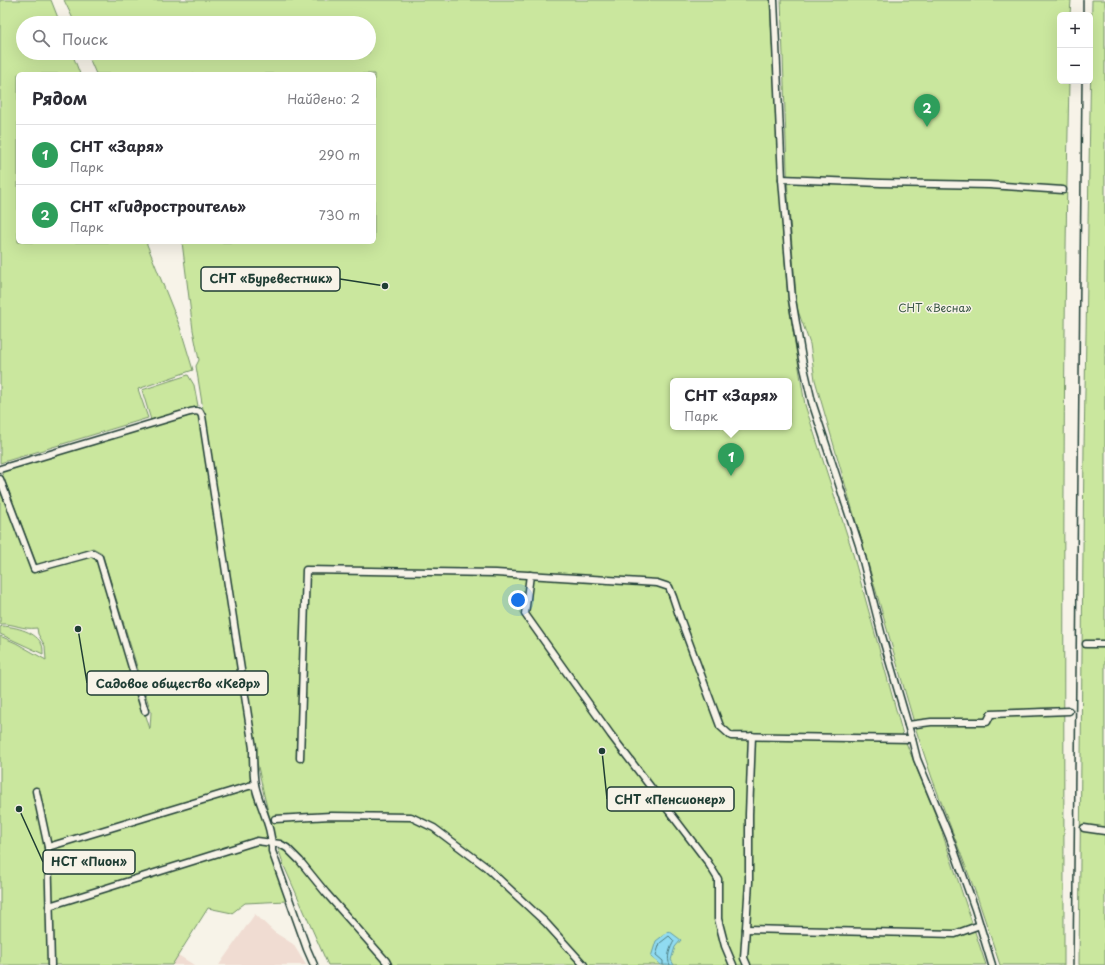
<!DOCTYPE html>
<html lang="ru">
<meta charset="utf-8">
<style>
:root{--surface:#fff;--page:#f2f2f3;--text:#2b2b33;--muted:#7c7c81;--line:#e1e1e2;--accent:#1a73e8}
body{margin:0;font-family:"Playpen Sans",sans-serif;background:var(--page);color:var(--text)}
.controls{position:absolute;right:12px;top:12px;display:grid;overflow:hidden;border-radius:6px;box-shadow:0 4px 16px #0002}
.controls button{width:36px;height:36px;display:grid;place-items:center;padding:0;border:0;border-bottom:1px solid var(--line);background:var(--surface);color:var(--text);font:20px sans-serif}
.you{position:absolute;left:518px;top:600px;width:14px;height:14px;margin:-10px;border:3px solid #fff;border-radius:50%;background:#1a73e8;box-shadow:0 0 0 6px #1a73e833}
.badge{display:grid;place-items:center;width:26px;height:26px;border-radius:50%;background:var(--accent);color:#fff;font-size:13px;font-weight:700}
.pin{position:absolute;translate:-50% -33px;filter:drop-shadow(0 1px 2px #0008)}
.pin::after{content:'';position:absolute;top:21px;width:14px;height:12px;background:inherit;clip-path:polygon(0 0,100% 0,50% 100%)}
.popup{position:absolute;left:670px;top:378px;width:122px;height:52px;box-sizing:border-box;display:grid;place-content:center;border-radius:6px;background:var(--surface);filter:drop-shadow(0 1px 3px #0005);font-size:13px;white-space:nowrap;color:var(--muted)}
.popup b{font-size:15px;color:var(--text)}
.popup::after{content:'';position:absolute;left:50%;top:100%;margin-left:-8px;border:8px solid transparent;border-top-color:var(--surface)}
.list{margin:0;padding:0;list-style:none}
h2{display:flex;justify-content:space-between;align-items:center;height:52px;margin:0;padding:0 16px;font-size:17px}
h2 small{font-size:13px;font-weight:400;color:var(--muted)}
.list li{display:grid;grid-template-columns:26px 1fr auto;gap:12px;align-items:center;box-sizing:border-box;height:60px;padding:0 16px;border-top:1px solid var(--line)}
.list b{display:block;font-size:15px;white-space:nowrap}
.list p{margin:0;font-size:13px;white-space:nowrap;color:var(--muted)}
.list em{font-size:13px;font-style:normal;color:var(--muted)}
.icon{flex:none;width:22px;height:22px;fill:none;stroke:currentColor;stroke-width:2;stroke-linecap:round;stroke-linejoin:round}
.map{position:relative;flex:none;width:1105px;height:965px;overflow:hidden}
.search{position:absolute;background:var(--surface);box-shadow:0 4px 16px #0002;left:16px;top:16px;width:360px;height:44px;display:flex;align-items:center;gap:10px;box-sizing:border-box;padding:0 14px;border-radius:22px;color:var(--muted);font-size:15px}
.panel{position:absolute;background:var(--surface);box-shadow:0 4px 16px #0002;left:16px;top:72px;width:360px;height:172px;border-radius:6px}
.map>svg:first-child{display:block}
.built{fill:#f0dcd2}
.green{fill:#cae79e;stroke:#749269;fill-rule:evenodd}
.water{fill:#90dbf1;stroke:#639ca5}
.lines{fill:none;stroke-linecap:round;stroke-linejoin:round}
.shore{stroke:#4c7c80;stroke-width:1}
.minor-casing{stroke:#1f3d34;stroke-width:9}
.minor{stroke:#f7f3e8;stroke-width:6}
.rail{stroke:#1f3d34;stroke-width:1.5}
.labels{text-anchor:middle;stroke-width:3;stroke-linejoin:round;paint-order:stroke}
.park-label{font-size:11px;fill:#395644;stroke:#f7f3e8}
.leader{fill:none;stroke:#1f3d34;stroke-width:1.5}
.callout-dot{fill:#1f3d34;stroke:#f7f3e8;stroke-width:1.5}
.callout{fill:#f7f3e8;stroke:#1f3d34;stroke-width:1.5}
.callout-label{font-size:12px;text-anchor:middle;font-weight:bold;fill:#1f3d34}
</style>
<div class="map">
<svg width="1105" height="965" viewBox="0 0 1105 965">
<rect width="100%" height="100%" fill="#f7f3e8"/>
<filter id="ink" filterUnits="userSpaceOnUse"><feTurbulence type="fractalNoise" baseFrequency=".025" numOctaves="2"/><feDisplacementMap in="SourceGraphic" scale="8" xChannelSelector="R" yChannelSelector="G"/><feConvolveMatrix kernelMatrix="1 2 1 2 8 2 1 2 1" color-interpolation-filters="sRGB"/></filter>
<g filter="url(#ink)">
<!-- built -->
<g class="built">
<polygon points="255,914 274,932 293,944 306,965 219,965"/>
<polygon points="178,955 194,965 172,965"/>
</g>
<!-- green -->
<g class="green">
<polygon points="0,0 51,0 60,23 23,23 23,53 72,53 80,74 18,74 18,242 146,242 180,327 193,370 138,389 148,418 0,463"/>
<path d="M64,0h706l9,181 9,119 17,105 46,142 52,188 37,91 46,139h-658l-44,-99 -9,-27 -11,-44 -7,-33 -27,-186 -34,-210 3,-6 -6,-30 -11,-88h192v-168h-278l-9,-21h282v-30h-294zM673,381h116v46h-116z"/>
<path d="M781,0h290l-1,15h-10v66h9c-7,295 -5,589 -5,884h-64l-22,-66 -46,-121 -15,-45 -102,-353 -5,-36 -13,-36 -9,-112z"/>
<polygon points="1092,0 1105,0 1105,965 1079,965 1084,447"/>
<polygon points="188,375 194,385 198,406 151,420 142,390"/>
<path d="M196,414l4,3 50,331 3,47 16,39 1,16 17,51 -42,2 -13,10 -24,-5 -36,57h-172v-329l16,7 30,17 -1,-14 -7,-12 -1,-6c-16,2 -22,-5 -37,-4v-133l33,82 58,-18 6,4 53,170 1,-17 -49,-159 -9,-5 -56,17 -36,-94z"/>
<path d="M3,626c13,1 34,6 39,19 1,2 1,6 1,9l-43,-20v-7z"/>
</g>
<!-- water -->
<polygon class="water" points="669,931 681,940 675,947 671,960 674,965 661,965 651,957 656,941"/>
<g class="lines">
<!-- shore -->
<path class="shore" d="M663,965v-4l-7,-6 4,-12 9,-7 5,5c-4,7 -8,17 -4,24"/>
<!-- minor casing -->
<g class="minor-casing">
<g id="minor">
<polyline points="774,0 782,179 792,299 802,359 812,402 859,545 882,636 912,739 917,759 949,836 975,909 992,965"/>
<polyline points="782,179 881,183 989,185 1063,190"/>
<path d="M0,469l190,-57 6,-1 4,1 2,4 51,332c0,12 0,25 2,37 5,23 18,43 17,66l35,98 7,16"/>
<polyline points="0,479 34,569 92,553 99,557 145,711"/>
<polyline points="530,575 525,614 611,735 707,861 718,879 718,919 725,946 733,965"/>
<polyline points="1086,644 1105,644"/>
<polyline points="908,725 931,722 987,722 991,714 1069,711"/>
<polyline points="300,758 306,570 496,573 657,583 669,587 673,597 680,618 720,726 731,736 912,739"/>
<polyline points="36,791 48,847 51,965"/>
<polyline points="275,819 331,816 411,817 434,828 486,867 546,923 584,965"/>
<polyline points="1084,828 1105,831"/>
<polyline points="48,847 249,786 255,785"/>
<polyline points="49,906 257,841 280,844 287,848 300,861 326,893 386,961 388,965"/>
<polyline points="746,929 955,934 980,925"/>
<polyline points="747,965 744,958 749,882 749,814 752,736"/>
</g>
</g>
<!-- minor -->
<use href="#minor" class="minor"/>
<!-- rail -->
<g class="rail">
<polyline points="1083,15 1083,0"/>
<polyline points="1073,965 1082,81"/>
</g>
</g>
</g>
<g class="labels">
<!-- park labels -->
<g class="park-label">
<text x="935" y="312">СНТ «Весна»</text>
</g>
</g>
<!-- callouts -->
<path class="leader" d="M385 286L340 279M78 629L87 683M602 751L607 799M19 809L43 862"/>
<g class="callout-dot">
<circle cx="385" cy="286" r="4"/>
<circle cx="78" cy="629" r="4"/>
<circle cx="602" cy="751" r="4"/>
<circle cx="19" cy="809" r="4"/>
</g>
<g class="callout">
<rect x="201" y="267" width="139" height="24" rx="4"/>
<rect x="87" y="671" width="181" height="24" rx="4"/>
<rect x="607" y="787" width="127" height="24" rx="4"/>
<rect x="43" y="850" width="92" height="24" rx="4"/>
</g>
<g class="callout-label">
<text x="271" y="283">СНТ «Буревестник»</text>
<text x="178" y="688">Садовое общество «Кедр»</text>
<text x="670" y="804">СНТ «Пенсионер»</text>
<text x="89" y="866">НСТ «Пион»</text>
</g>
</svg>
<div class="controls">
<button>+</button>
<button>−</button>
</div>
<div class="you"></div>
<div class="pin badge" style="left:731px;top:476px;background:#2e9e5b">1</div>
<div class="popup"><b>СНТ «Заря»</b>Парк</div>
<div class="pin badge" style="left:927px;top:127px;background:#2e9e5b">2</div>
<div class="search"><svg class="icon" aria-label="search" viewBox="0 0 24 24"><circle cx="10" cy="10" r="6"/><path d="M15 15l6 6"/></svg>Поиск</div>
<section class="panel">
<h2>Рядом<small>Найдено: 2</small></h2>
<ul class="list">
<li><span class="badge" style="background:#2e9e5b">1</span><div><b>СНТ «Заря»</b><p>Парк</p></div><em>290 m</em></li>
<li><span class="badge" style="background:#2e9e5b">2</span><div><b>СНТ «Гидростроитель»</b><p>Парк</p></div><em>730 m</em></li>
</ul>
</section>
</div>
